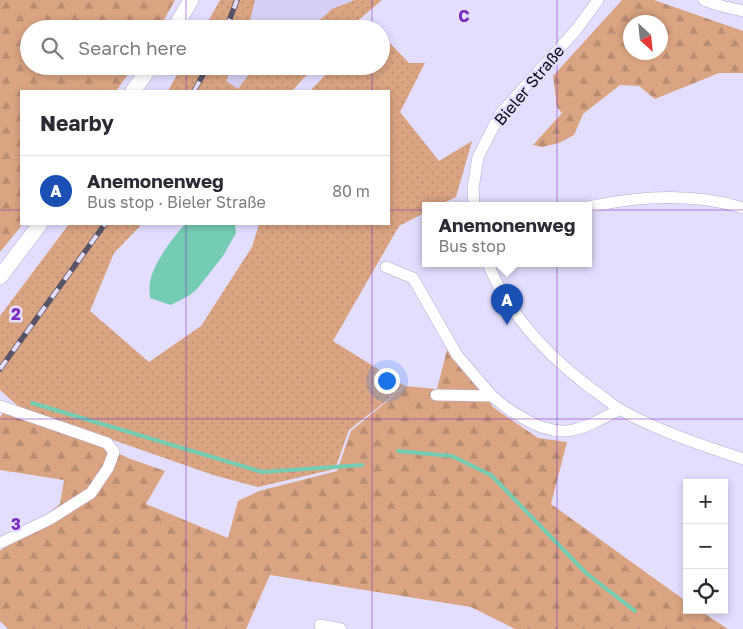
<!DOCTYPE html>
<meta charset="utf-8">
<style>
:root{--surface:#fff;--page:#f2f2f3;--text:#2b2b33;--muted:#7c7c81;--line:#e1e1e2;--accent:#808530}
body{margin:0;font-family:"Golos Text",sans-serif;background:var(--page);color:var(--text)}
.controls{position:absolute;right:15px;bottom:15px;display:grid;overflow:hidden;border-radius:0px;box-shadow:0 2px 8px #0003}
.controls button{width:45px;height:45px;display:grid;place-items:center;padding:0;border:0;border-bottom:1px solid var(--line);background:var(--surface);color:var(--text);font:25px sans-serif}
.compass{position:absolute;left:623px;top:15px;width:45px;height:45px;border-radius:50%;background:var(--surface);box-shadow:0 2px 8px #0003;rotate:153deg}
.you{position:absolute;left:386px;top:380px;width:18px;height:18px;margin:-12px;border:4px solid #fff;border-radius:50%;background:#1a73e8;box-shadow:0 0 0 8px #1a73e833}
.badge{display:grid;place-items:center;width:32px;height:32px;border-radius:50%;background:var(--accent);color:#fff;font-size:16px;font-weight:700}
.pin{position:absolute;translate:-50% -41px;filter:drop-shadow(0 1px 2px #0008)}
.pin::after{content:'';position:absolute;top:26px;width:18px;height:15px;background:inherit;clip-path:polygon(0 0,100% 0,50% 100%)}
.popup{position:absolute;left:422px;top:202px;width:170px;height:65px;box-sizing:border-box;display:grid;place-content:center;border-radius:0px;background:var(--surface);filter:drop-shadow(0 1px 4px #0005);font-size:16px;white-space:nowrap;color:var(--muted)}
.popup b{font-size:19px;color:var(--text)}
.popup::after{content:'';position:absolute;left:50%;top:100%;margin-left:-10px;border:10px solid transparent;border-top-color:var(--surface)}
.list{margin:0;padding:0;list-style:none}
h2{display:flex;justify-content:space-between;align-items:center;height:65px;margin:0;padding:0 20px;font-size:21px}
h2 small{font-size:16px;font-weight:400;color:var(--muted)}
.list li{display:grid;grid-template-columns:32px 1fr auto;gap:15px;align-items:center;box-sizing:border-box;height:70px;padding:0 20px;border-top:1px solid var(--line)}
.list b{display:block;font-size:19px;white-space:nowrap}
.list p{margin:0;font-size:16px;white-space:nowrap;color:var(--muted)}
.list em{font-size:16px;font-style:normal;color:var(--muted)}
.icon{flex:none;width:28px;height:28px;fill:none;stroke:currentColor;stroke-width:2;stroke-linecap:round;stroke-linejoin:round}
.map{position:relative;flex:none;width:743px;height:629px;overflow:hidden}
.search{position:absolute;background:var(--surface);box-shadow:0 2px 8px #0003;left:20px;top:20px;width:370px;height:55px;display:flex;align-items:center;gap:12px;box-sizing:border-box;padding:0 18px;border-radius:28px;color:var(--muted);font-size:19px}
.panel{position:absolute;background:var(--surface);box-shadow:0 2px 8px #0003;left:20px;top:90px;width:370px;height:135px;border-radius:0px}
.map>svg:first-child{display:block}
.built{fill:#d6d0f5}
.grass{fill:url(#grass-dots)}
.forest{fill:url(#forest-firs);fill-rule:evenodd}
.water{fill:#74ccb2}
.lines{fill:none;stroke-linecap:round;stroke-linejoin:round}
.stream{stroke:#74ccb2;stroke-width:4}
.minor-casing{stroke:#b2acd2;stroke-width:12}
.tertiary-casing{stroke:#b2acd2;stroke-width:16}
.minor{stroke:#fff;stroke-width:11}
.tertiary{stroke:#fff;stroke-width:15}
.rail-casing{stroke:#575466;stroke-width:5.5}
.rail{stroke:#e3defe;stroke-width:4;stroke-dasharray:11;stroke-linecap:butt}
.grid{fill:none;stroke:#7b2cbf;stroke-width:1;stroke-opacity:0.55}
.labels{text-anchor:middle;stroke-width:5;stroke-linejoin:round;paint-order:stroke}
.street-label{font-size:16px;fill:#0c0a16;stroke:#e3defe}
.grid-label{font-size:16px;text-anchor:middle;font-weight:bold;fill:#7b2cbf;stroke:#e3defe;stroke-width:5;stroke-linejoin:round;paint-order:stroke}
</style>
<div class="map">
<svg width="743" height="629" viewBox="0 0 743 629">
<defs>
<pattern id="grass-dots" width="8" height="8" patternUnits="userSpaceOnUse" patternTransform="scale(1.25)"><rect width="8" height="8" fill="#daa482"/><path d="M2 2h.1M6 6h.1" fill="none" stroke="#ba8c70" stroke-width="1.8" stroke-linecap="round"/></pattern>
<pattern id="forest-firs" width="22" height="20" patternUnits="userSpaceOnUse" patternTransform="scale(1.25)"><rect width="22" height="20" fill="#daa482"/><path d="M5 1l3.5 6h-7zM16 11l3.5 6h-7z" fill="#ba8c70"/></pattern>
</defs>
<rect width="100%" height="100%" fill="#e3defe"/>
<!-- built -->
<g class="built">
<polygon points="255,0 355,0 332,9 310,29 248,29"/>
<polygon points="233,66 255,66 238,89 226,81"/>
</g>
<!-- grass -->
<g class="grass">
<polygon points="220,0 255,0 248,29 204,29"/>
<polygon points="355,0 382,0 348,29 310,29 332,9"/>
<polygon points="381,34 409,63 425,63 400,112 439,161 472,141 456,197 437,206 426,206 426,212 399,226 333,341 405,386 349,430 335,469 258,487 213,475 19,407 0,390 0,316 69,224 142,224 114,253 90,311 149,362 201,326 252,247 259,224 389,224 389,91 310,91 334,66 381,66"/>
<polygon points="182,66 233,66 226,81 238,89 255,66 315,66 292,91 168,91"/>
</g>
<!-- forest -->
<g class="forest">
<polygon points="0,0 175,0 159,29 29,29 29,66 134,66 116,91 21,91 21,224 23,224 0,252"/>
<path d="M622,0h32l89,31v42h-24l-64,26 -16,-13 -19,-1 -37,29 -9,21 -15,8 -17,4 -9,-2 29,-32 -5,-6 -4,-31zM630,22h30v30h-30z"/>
<polygon points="447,350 494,408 538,438 567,442 551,504 687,602 687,610 699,610 728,629 515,629 471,607 270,575 246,629 8,629 0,621 0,551 60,504 64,480 0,470 0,417 6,409 94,441 128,458 165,471 146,504 228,538 238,501 259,491 337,471 351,431 405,386 437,389"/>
</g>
<!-- water -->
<path class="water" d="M185,224h50l1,9 -13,23 -26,33 -7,6 -19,10 -21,-7c0,-5 -1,-11 0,-16 4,-20 22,-43 35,-58z"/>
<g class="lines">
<!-- stream -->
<g class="stream">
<polyline points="32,403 262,472 362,465"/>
<polyline points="398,451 452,456 491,475 586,573 635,611"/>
</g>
<!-- minor casing -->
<g class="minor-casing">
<g id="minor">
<polyline points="704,0 721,6 743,11"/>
<polyline points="474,206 473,188 478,157 500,114 576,30 598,0"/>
<path d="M588,207c51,-11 104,-15 155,1"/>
<path d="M488,264c21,51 60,92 104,125 9,6 18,14 27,20 39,22 82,36 124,50"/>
<polyline points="386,267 413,278 457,355 492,396"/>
<path d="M436,395l56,1c10,9 20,16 31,22 40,24 60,11 97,-9"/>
<polyline points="0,406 107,443 114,452 108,468 91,493 50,519 0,543"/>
<polyline points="320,625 341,629"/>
</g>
</g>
<!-- tertiary casing -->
<g class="tertiary-casing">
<g id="tertiary">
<polyline points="174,29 191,0"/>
<polyline points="133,91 151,66"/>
<polyline points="0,277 40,224"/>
</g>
</g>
<!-- minor -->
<use href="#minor" class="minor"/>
<!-- tertiary -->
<use href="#tertiary" class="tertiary"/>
<!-- rail casing -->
<g class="rail-casing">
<g id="rail">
<polyline points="226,29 237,0"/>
<polyline points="194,91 208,66"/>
<polyline points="0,369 105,224"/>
</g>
</g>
<!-- rail -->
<use href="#rail" class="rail"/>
</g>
<!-- grid -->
<path class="grid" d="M186,0v29M372,0v29M557,0v629M186,66v25M372,66v25M0,210h21M389,210h354M186,224v405M372,224v405M0,419h743"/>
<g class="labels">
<!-- street labels -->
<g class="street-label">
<text transform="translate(529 85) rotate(-50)" y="6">Bieler Straße</text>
</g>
</g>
<g class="grid-label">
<text x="464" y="22">C</text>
<text x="16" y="320">2</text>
<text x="16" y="530">3</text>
</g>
</svg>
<div class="controls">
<button>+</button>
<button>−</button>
<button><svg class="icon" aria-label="locate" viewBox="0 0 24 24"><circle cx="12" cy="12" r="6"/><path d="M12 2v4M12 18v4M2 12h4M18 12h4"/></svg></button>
</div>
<svg class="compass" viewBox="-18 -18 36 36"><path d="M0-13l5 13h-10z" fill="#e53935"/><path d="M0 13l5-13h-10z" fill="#7c7c81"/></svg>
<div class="you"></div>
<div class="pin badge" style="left:507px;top:325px;background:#1a4fb4">A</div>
<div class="popup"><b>Anemonenweg</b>Bus stop</div>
<div class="search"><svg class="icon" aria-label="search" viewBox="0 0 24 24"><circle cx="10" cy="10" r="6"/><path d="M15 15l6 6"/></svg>Search here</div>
<section class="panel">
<h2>Nearby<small></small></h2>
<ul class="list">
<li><span class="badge" style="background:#1a4fb4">A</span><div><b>Anemonenweg</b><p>Bus stop · Bieler Straße</p></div><em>80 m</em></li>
</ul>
</section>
</div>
